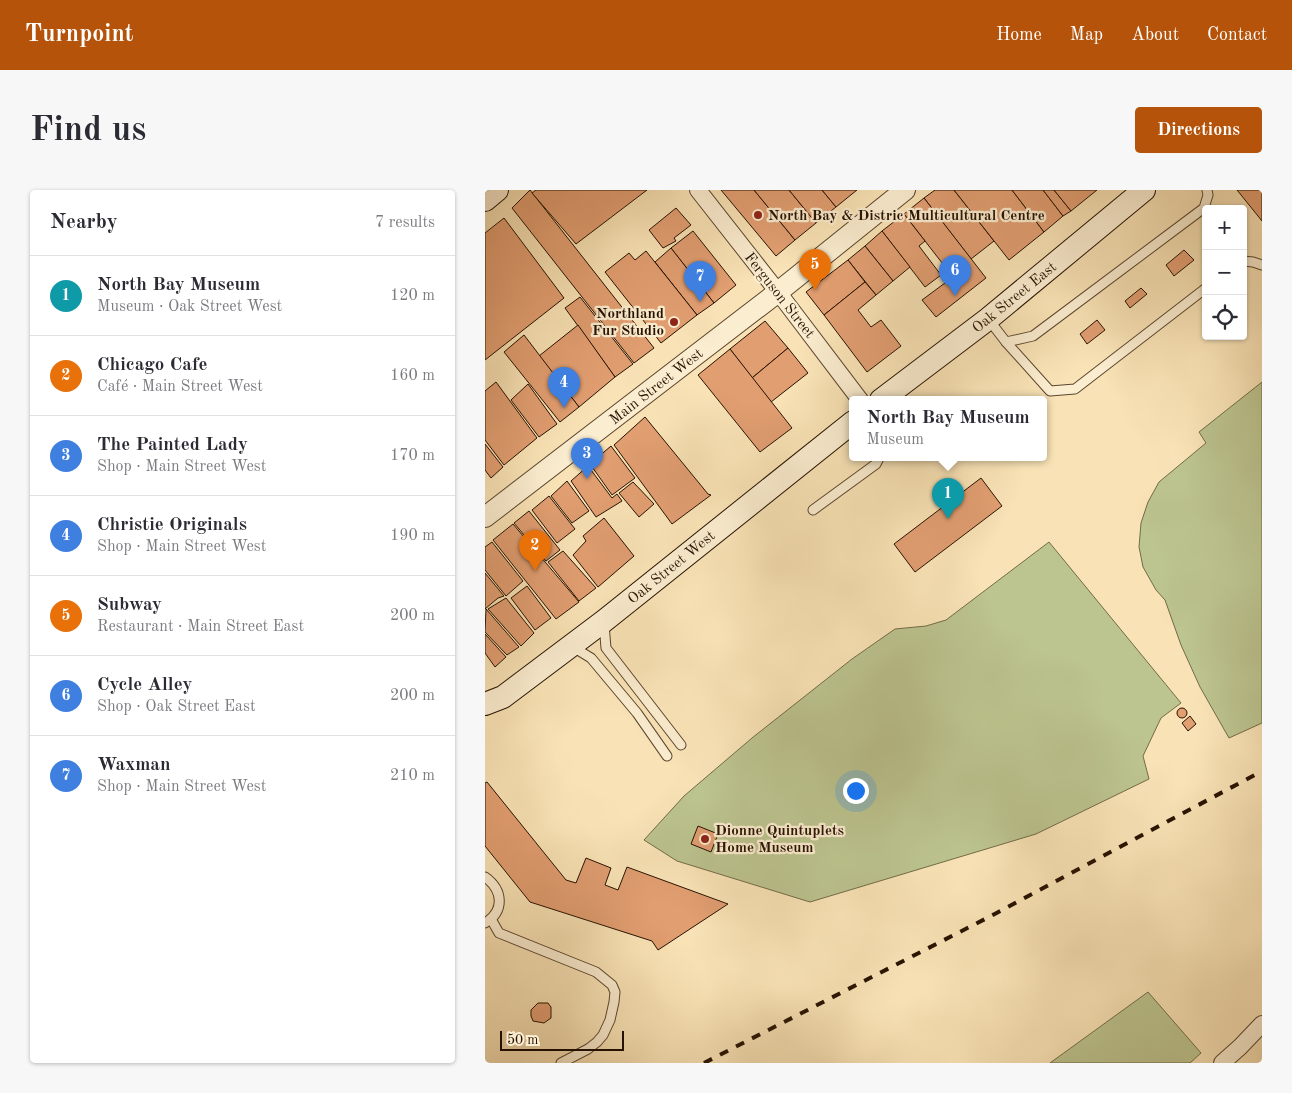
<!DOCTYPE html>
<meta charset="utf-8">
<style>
:root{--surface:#fff;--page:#f7f7f7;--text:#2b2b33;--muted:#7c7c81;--line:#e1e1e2;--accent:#b45309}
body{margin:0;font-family:"Old Standard TT",serif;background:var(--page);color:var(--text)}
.controls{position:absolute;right:15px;top:15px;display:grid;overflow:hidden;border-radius:5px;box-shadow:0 1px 4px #0004}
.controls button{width:45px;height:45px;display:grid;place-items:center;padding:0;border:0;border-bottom:1px solid var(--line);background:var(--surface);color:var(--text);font:25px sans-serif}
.scale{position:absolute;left:15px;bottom:12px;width:124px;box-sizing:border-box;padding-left:5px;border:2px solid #271201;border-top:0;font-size:14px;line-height:18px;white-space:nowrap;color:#271201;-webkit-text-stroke:4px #fbedd0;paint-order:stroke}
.you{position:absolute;left:370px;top:600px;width:18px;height:18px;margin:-12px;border:4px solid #fff;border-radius:50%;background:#1a73e8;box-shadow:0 0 0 8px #1a73e833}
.badge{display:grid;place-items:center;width:32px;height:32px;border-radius:50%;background:var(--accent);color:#fff;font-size:16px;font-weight:700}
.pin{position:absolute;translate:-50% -41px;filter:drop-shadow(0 1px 2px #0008)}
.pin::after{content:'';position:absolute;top:26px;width:18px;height:15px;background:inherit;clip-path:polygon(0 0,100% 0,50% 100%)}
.popup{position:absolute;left:364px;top:206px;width:198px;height:65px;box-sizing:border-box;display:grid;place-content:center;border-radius:5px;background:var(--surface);filter:drop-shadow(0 1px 4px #0005);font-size:16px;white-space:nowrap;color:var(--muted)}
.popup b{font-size:19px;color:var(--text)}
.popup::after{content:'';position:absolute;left:50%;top:100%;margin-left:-10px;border:10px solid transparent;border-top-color:var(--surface)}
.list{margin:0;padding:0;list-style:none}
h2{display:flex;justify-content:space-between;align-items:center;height:65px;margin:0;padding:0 20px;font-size:21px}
h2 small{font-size:16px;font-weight:400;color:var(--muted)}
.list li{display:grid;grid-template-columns:32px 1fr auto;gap:15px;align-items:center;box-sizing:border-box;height:80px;padding:0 20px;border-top:1px solid var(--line)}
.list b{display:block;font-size:19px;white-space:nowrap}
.list p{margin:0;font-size:16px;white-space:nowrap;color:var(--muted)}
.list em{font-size:16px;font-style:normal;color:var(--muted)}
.icon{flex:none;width:28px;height:28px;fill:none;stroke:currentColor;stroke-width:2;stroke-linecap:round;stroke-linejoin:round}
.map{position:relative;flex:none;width:777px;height:873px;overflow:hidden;border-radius:5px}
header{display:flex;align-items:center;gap:30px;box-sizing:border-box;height:70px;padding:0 25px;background:var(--accent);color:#fff}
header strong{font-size:24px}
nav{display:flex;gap:28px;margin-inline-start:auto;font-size:18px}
.intro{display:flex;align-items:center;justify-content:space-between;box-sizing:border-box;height:120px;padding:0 30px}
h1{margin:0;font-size:35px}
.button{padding:12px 22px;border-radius:5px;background:var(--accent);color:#fff;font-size:18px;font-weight:700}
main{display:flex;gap:30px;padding:0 30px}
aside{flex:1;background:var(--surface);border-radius:5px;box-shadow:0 1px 4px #0004}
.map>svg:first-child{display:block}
.green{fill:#bcc48f;stroke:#726b48}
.building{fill:#e19e71;stroke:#271201}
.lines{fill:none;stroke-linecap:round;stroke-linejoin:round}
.service-casing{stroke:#5c462e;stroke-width:11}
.minor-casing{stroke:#5c462e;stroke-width:18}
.tertiary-casing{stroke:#5c462e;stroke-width:22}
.secondary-casing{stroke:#271201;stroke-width:24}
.service{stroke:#fbedd0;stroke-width:9}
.minor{stroke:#fbedd0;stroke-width:16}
.tertiary{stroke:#fbedd0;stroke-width:20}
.secondary{stroke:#fbedd0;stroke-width:22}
.rail{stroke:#271201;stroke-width:4;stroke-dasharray:9 9;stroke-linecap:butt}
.poi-dot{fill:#8f2418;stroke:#fbedd0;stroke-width:2}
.labels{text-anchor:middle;stroke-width:4.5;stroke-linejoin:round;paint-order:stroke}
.poi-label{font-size:15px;font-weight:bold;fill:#271201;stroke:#fbedd0;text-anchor:start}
.street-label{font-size:15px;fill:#271201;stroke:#fbedd0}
</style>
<header>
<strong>Turnpoint</strong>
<nav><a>Home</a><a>Map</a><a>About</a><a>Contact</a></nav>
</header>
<div class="intro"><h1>Find us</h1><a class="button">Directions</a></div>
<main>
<aside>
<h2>Nearby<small>7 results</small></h2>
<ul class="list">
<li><span class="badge" style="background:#0f9aa8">1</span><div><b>North Bay Museum</b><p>Museum · Oak Street West</p></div><em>120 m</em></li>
<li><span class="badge" style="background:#e8710a">2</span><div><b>Chicago Cafe</b><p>Café · Main Street West</p></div><em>160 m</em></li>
<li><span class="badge" style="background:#3f7fe0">3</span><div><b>The Painted Lady</b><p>Shop · Main Street West</p></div><em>170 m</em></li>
<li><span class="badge" style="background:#3f7fe0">4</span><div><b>Christie Originals</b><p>Shop · Main Street West</p></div><em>190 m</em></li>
<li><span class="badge" style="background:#e8710a">5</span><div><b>Subway</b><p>Restaurant · Main Street East</p></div><em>200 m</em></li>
<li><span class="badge" style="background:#3f7fe0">6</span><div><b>Cycle Alley</b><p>Shop · Oak Street East</p></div><em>200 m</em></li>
<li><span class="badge" style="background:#3f7fe0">7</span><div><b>Waxman</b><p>Shop · Main Street West</p></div><em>210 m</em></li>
</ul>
</aside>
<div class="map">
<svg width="777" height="873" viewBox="0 0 777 873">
<rect width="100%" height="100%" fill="#f9e3b6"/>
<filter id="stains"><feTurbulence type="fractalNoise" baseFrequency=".004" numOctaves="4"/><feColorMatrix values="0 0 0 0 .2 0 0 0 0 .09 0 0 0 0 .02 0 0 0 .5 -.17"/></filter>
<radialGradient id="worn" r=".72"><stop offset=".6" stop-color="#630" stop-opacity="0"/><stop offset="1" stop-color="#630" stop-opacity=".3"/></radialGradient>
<!-- green -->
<g class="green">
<polygon points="777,192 777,533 744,548 715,497 696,455 680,410 671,400 658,377 654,357 656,333 663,312 674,292 721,253 714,242"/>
<polygon points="564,352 696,513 676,528 658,566 664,589 551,644 325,712 192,671 159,650 199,606 267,548 367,469 410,439 441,436 461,430"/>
<polygon points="663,802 716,863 705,873 565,873"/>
</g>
<!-- building -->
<g class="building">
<polygon points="45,0 169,158 149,173 27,18"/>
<polygon points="51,0 162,0 91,54 47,3"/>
<polygon points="236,0 269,0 310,50 291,66"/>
<polygon points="269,0 304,0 331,33 310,50"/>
<polygon points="304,0 337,0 351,17 331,33"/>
<polygon points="337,0 372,0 351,17"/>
<polygon points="450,0 469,0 509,51 486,69 439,8"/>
<polygon points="469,0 527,0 559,42 524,70"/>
<polygon points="527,0 558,0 578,26 559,42"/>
<polygon points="558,0 569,0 586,21 578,26"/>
<polygon points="569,0 612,0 586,21"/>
<polygon points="752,0 777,0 777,31"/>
<polygon points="439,8 501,88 451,127 437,110 468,87 419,24"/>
<polygon points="191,18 206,35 189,48 191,51 178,58 164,40"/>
<polygon points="419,24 440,51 434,56 456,85 440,97 397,41"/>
<polygon points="19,28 79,108 0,170 0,43"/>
<polygon points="208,41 251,95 229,113 186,58"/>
<polygon points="397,41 425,77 408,91 380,56"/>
<polygon points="380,56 408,91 391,105 363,70"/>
<polygon points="186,58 229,113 212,125 170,72"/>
<polygon points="699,60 709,70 689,86 681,75"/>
<polygon points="161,61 212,125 176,153 120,82 144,63 150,70"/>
<polygon points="363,70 380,92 339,125 321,102"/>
<polygon points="380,92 391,105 373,120 386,137 396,130 416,156 382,182 339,125"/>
<polygon points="656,98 662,104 645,118 640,111"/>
<polygon points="95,107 148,174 130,187 80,118"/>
<polygon points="612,130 620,140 602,154 595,144"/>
<polygon points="280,131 303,158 267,188 245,159"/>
<polygon points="93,135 130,187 94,217 54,166"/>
<polygon points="39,145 94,217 75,232 19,162"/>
<polygon points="303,158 323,183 286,212 267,188"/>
<polygon points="245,159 307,238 275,262 213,185"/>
<polygon points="11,192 52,248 19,275 0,250 0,201"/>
<polygon points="43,194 72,234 54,247 26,210"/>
<polygon points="160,227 223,304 226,305 187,334 129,255"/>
<polygon points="0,254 18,277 6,288 0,280"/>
<polygon points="126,256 150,288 127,305 105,274"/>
<polygon points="103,276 127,308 132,304 137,311 111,327 86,291"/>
<polygon points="496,288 517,316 430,382 409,354"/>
<polygon points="82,291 104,321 87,333 66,306"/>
<polygon points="148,292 169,314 154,327 134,303"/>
<polygon points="64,306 90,339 72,353 47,320"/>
<polygon points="44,321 75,360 61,371 29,333"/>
<polygon points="119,328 149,366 113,397 88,365 101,351 98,346"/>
<polygon points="28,334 94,412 71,429 8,350"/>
<polygon points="7,352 38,391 21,406 0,380 0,357"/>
<polygon points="78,361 111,398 94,411 63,372"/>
<polygon points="0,383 19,406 13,408 0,419"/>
<polygon points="42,396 66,428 50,440 26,408"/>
<polygon points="21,408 49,443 36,456 3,419"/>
<polygon points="1,419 34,457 22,465 0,442"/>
<polygon points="0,444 21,467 10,477 0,463"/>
<circle cx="697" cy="523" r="5"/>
<polygon points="705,526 711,534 703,541 697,533"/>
<polygon points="2,592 81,690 91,693 101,668 126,678 120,695 133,700 142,677 243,714 173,760 167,751 45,712 0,656 0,593"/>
<polygon points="213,636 233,644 226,662 206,654"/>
<polygon points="53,813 63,813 66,817 66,828 59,833 48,831 46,826 46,820"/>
</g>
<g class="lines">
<!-- service casing -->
<g class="service-casing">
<g id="service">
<polyline points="758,71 768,72 777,75"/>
<polyline points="504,130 521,152 565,201 590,199 721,98"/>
<polyline points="521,152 548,146 719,18 723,5 722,0"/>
<polyline points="328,320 391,274 394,268"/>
<polyline points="119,434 121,458 196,555"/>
<polyline points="88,457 106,468 152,523 182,566"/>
<path d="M0,687c18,13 20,34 0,46"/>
<polyline points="6,729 14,743 111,782 127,795 130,802 129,812 125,830 118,845 112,852 103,859 76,873"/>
</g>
</g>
<!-- minor casing -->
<g class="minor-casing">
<g id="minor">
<polyline points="213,0 293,102 375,210"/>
<polyline points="737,873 755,857 777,834"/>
</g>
</g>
<!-- tertiary casing -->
<g class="tertiary-casing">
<polyline id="tertiary" points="0,327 293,102 420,0"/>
</g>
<!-- secondary casing -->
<g class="secondary-casing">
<g id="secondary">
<polyline points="0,10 12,0"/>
<polyline points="396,210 503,129 659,0"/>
<polyline points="0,514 18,507 119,431 368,232"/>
</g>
</g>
<!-- service -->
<use href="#service" class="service"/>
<!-- minor -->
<use href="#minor" class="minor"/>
<!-- tertiary -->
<use href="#tertiary" class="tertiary"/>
<!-- secondary -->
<use href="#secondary" class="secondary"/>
<!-- rail -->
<polyline class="rail" points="219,873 504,727 777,581"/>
</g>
<!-- markers -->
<g class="poi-dot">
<circle cx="273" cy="25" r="5"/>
<circle cx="189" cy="132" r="5"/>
<circle cx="220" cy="649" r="5"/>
</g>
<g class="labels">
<!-- poi labels -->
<g class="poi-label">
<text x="283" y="30">North Bay &amp; Distric Multicultural Centre</text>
<text x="179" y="128" text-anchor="end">Northland<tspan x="179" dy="17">Fur Studio</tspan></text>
<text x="230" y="645">Dionne Quintuplets<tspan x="230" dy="17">Home Museum</tspan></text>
</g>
<!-- street labels -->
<g class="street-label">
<text transform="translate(295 105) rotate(52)" y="5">Ferguson Street</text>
<text transform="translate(529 107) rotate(-39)" y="5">Oak Street East</text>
<text transform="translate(171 196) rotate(-38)" y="5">Main Street West</text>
<text transform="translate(186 377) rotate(-39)" y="5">Oak Street West</text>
</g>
</g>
<rect width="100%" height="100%" filter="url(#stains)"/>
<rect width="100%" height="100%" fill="url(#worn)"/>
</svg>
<div class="controls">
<button>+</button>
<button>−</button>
<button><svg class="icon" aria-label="locate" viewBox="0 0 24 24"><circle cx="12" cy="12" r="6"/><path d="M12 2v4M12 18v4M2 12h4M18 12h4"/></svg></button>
</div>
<div class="scale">50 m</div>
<div class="you"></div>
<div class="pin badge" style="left:463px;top:329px;background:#0f9aa8">1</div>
<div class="popup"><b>North Bay Museum</b>Museum</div>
<div class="pin badge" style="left:50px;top:381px;background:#e8710a">2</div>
<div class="pin badge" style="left:102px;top:289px;background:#3f7fe0">3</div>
<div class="pin badge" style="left:79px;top:218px;background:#3f7fe0">4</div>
<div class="pin badge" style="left:330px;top:100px;background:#e8710a">5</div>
<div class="pin badge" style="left:470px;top:106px;background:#3f7fe0">6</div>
<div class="pin badge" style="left:215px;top:112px;background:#3f7fe0">7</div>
</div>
</main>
